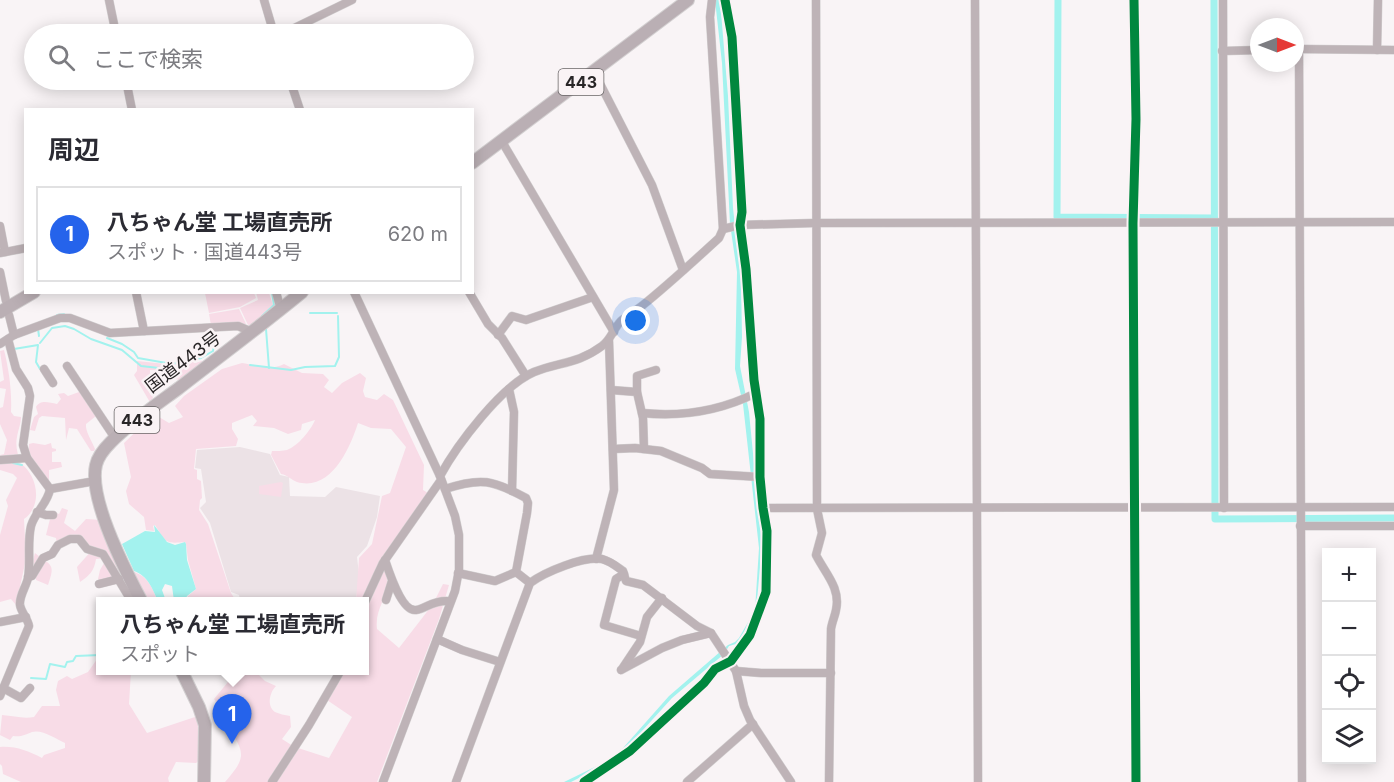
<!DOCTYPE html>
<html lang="ja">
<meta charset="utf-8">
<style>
:root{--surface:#fff;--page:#f7f7f7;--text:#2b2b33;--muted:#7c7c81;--line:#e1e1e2;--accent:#2563eb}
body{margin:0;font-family:Inter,"Noto Sans JP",sans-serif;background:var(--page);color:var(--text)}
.controls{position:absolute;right:18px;bottom:18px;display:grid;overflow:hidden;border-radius:0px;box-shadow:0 3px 15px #0003}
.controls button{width:54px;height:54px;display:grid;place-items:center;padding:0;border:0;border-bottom:2px solid var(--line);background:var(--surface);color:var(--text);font:30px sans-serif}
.compass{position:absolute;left:1250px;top:18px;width:54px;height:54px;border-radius:50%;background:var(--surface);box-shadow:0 3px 15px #0003;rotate:90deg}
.you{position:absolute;left:636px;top:321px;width:21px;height:21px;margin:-15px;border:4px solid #fff;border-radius:50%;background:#1a73e8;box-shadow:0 0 0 9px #1a73e833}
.badge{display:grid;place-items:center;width:39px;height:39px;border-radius:50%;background:var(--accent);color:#fff;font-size:20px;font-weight:700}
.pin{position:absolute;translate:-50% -50px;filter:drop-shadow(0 2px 3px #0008)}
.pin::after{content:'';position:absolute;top:32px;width:21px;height:18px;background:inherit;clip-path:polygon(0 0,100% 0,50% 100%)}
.popup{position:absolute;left:96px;top:597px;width:273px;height:78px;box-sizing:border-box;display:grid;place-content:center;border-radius:0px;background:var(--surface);filter:drop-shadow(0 2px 4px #0005);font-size:20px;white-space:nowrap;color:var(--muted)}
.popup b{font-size:22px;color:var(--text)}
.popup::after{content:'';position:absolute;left:50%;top:100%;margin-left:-12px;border:12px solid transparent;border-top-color:var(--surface)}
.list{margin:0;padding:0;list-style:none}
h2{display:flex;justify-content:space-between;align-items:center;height:78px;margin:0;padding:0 24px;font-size:26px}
h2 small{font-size:20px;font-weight:400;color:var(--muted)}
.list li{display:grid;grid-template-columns:39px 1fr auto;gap:18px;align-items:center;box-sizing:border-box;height:96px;margin:0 12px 12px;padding:0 12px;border:2px solid var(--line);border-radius:0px}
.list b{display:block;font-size:22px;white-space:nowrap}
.list p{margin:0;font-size:20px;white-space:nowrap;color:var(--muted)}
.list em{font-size:20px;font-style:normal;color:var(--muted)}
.icon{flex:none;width:33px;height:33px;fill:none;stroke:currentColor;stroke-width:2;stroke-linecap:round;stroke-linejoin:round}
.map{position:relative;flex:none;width:1394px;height:782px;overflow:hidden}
.search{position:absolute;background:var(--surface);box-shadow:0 3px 15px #0003;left:24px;top:24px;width:450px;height:66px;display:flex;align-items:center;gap:15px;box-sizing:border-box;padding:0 21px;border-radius:33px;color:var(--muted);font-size:22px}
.panel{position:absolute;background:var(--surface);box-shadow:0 3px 15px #0003;left:24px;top:108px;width:450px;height:186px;border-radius:0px}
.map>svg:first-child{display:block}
.built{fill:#ece2e6}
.green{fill:#f8dce7}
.water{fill:#a3f2ee}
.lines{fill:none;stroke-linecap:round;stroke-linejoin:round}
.stream{stroke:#a3f2ee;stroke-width:2}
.canal{stroke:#a3f2ee;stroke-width:7}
.minor-casing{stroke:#d3d0d1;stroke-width:9}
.highway-casing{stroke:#d3d0d1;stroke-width:14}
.minor{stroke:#beb3b7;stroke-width:8}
.highway{stroke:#baafb4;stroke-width:12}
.cycleway-casing{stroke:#faf3f5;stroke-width:13}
.cycleway{stroke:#00873e;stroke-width:9}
.labels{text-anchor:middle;stroke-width:5;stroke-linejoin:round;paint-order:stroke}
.shield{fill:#faf3f5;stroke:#686465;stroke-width:1.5}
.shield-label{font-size:16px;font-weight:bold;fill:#292627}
.street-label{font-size:18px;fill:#292627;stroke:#faf3f5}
</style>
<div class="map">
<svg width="1394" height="782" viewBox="0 0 1394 782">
<rect width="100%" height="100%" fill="#f9f4f6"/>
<!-- built -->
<polygon class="built" points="240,447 270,454 280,475 289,477 290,496 325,497 336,487 380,496 377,517 367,546 357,557 359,574 356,601 240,601 239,595 231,592 210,523 200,508 206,502 201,469 195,468 197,450"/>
<!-- green -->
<g class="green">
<polygon points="256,292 269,293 274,308 253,324 248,325 240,308 258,300"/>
<polygon points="205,293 254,293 256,298 240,307 209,313"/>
<polygon points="239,309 246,324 211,325 209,314"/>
<path d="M4,350c5,20 8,41 7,62l3,4 7,1c0,7 -3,13 -4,20 -2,9 1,17 3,26 18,12 23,43 4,56l2,40 -10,46 -5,-6 -11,3v-67l8,-29 -2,-6 11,-22 -4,-4 -13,-4v-15l4,-1 3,-14 -7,-16v-16l3,-1 3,-18 -6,-1v-6l4,-2 -4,-29z"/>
<polygon points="192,360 195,363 202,361 203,363 195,372 191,371 191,374 187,374 179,380 171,378 169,371 150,370 150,385 153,387 149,390 150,394 153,397 151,404 134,375 137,371 137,361 166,364 170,365 169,370 172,365"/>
<path d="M242,363c13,2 30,8 42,1l18,9 21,1 6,6 -5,7 8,6 10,-10 18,-10 6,5 -3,13 2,6 12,3 7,-6 9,6 31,65 -1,25 5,3 -65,108h-7l3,-43 13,-14 10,-48 8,-3 16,-46 -15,-18 -20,-1 -13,-5c-8,25 -27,69 -61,59 -6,-2 -9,-7 -16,-8l-10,-19 1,-4c4,0 11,0 15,-1 11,-4 24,-20 28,-30l-13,4 -1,6 -13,4 -14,-6 -21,-2 4,-5 -5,-6 -20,8v6l6,10 -2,7 -40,3 -2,20 3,1v9l4,2 1,17 -2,2 -1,10 9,14 23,69 5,8h-51l3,-5 8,-7 -8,-29 -2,-16 -1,-2c-21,2 -19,0 -30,-17l-2,1 1,5 -8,-1 -2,-13 -15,-13 -3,-13 5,-14 -7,-34 30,-29 15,9 14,-6 -8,-11 9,-10 38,-27z"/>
<path d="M78,389l18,27 -10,8c-1,7 6,17 9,25l-1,2h-3l-14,-22 -8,-1 -3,12 -1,-22 -23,-2 -3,2 -4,13 -5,-1 4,-13 4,-3 -2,-7c5,-8 13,-4 21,-3l4,-5 -3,-5 6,-1 4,3 11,-4z"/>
<path d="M33,443l12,2 6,-2 1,5 4,1v2l-4,1v10h9l1,5 -13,3v16c-7,-12 -22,-28 -20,-42z"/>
<polygon points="281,482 283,483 281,497 259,494 259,486"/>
<path d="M62,508l6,2 -4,13 11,8 11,-12 16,1 36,81 -17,-21 -18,4 -5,-5 2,-9 7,-12 -11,1c-2,12 -6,16 -16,23l-3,-15 16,-18 -5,-1 -6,-10 -25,7 -1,-7 -10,-3 6,-24 7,3z"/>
<path d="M35,553c16,13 21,10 13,32l-12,-5 -1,-5 -5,-4z"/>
<path d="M384,566c11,30 -10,37 -7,63l22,19 34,-44 10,-20 6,1 -10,34 -62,163h-102l23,-34 31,10 23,-41 -25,-17 16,-29 21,-1v-60l9,-23z"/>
<path d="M132,571c17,6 19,15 26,30h-9z"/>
<path d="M100,655v15l31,1 -2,33 18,29 51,-17 4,15 -1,28 -5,4 -20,-1 -8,16 1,4h-148l-18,-8 -1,-8 -2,-2v-17c16,-1 28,4 42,11l2,-3 21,-7v-5c-9,-4 -23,-14 -33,-11 -8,3 -10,5 -19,4l-3,4 -10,-5 2,-20c12,1 21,4 32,2l8,-11h18l-4,-16 2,-9 9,-5 5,3 16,-7z"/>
<path d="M237,671h18l10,10 11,5c-6,6 -10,20 -1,26 4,2 10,3 15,4l1,11 -9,12 11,7 -23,36h-45c24,-27 18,-30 2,-58 -5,-8 -7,-17 -13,-25z"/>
</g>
<!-- water -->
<g class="water">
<polygon points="715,0 720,0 728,96 733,208 741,279 742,337 740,366 749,412 762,546 756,611 742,635 736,644 729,646 724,654 672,698 623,752 601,767 571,782 564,782 603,763 623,748 669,696 728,645 735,642 739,638 755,610 759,548 743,404 735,369 737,272 730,224 722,63"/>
<path d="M154,525l13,17 8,3 10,-3 1,2 1,16 9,29 -9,7 -2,5h-11l-2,-15 -7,-2 -3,6 4,11h-8c-6,-13 -10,-25 -24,-30l-12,-27 23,-13 10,1z"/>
</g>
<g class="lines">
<!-- stream -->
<g class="stream">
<polyline points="310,313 337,313"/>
<polyline points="57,315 64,314"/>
<polyline points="262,316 274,305 272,292"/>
<polyline points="38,329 39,336"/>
<polyline points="266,329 269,368"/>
<polyline points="107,338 122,344 134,352 138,358 172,364 201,358 213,351 214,346 210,331"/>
<polyline points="40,343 52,328 65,326 74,329 91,339 122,350 141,366 168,369"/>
<polyline points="14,349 38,345 36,362 40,369"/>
<polyline points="250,365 291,370 305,367 335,366 339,357 338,316"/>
<polyline points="13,463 22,465"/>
<polyline points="31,678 46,679 50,664 65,667 67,662 73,661 76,656 100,655"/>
</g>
<!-- canal -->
<g class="canal">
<polyline points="1058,0 1057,217 1214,218"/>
<polyline points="1214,0 1215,519 1394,518"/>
</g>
<!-- minor casing -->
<g class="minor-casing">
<g id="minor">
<polyline points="109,0 116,34"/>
<polyline points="264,0 274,34"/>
<path d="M816,0l1,509 5,24 -6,22c9,18 25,33 20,55 -1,6 -4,12 -5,19l-2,153"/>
<polyline points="975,0 978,782"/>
<polyline points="1134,0 1136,119 1133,223 1136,782"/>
<polyline points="1223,0 1224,508"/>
<polyline points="282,34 352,0"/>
<polyline points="1296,49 1394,50"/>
<polyline points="1299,49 1302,782"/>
<polyline points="1377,50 1378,0"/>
<polyline points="1222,51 1259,50"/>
<polyline points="594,72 652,185 683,270"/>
<polyline points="126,80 132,110"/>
<polyline points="290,80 300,110"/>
<polyline points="504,145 614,332"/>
<polyline points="0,226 5,252"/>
<polyline points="723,229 740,225 815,223 1394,222"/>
<polyline points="0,253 26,248"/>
<polyline points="0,272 6,301"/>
<polyline points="136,292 144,331"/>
<polyline points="276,292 281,310"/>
<polyline points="354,292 440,476 455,516 459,535 459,570 455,591 383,782"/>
<polyline points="469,292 488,324 502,338 526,376"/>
<polyline points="9,315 14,335"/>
<polyline points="498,335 512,316 526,320 593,297"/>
<polyline points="8,339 16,369 28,388 30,396 23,445 27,458 50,489"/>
<polyline points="0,344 14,335 60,318 70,318 110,333 238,326 252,332"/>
<polyline points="67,366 115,438"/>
<polyline points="44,369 53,383"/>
<polyline points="509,389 514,412 512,491"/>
<polyline points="611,390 637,392 643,418 644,449"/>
<polyline points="637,392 637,376 656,370"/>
<path d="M642,413c40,4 78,-2 114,-20"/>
<polyline points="613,449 635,448 661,451 702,468 710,474 760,477"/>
<polyline points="0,460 27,458"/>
<path d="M440,476c17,-31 61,-90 94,-104 25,-10 44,-8 68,-26 9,-6 11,-17 19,-25 7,-6 15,-10 22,-16 26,-21 51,-44 76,-67l4,-9 -13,-212 2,-17"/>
<polyline points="50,489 95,481"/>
<path d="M445,489c36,-12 48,-9 81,9l2,5 -1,10 -11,59 14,11"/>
<polyline points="763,508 1394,507"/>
<polyline points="37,512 46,515 53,515"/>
<polyline points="1300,526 1394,526"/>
<polyline points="596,559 614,490 609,341"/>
<path d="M385,560c4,12 17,52 31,50 10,-1 14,-9 31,-9"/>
<polyline points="458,573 495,581 516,572"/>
<polyline points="624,574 616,579 604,625 641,636"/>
<polyline points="28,577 32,576 43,558 52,554 58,545 70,539 79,539 87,549 103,554 132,602"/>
<polyline points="99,584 119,579"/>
<polyline points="386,600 392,581"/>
<polyline points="364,604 383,563 441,480"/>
<polyline points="0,622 26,617"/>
<polyline points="437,639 462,650 500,662"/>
<polyline points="622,669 640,642 647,617 662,598"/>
<polyline points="621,670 662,648 682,640 711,633"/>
<polyline points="736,671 761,673 831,673"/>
<polyline points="3,688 21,698 30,688"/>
<path d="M0,696l29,-70c-1,-7 -8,-14 -9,-21 -1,-9 6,-18 8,-27 3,-17 -1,-35 3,-52 4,-14 17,-23 19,-37"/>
<polyline points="272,782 309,725 341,670"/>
<path d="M456,782l74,-199c15,-11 53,-27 72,-24 8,2 14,7 21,12l3,10 17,4 54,41 14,7 25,38 8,35 6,14 41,62"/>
<polyline points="584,782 630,751 704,683 715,669 731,661 750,635 766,592 767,531 763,508 760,477 760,419 754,380 746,269 740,225 742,212 732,37 725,0"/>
<polyline points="687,782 753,724"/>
</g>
</g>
<!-- highway casing -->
<g class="highway-casing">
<g id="highway">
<polyline points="472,163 688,0"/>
<polyline points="0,312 34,292"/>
<path d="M142,602c-16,-30 -54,-103 -46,-137 2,-9 9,-17 15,-23 20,-20 45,-37 68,-54 41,-32 83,-63 123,-96"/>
<polyline points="181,670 199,707 205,725 204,782"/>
</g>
</g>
<!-- minor -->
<use href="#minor" class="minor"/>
<!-- highway -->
<use href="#highway" class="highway"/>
<!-- cycleway casing -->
<g class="cycleway-casing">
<g id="cycleway">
<polyline points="1134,0 1136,119 1133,223 1136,782"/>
<polyline points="584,782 630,751 704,683 715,669 731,661 750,635 766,592 767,531 763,508 760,477 760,419 754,380 746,269 740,225 742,212 732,37 725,0"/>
</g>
</g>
<!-- cycleway -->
<use href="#cycleway" class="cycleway"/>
</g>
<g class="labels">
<!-- shield labels -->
<g class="shield">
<rect x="558.5" y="69" width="45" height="26" rx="4.5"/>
<rect x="114.5" y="407" width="45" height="26" rx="4.5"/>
</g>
<g class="shield-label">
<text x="581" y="88">443</text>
<text x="137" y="426">443</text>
</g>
<!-- street labels -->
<g class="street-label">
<text transform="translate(183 362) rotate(-37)" y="6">国道443号</text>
</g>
</g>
</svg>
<div class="controls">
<button>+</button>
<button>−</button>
<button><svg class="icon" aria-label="locate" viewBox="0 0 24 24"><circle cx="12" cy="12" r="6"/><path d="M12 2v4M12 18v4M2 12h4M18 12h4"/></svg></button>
<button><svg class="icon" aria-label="layers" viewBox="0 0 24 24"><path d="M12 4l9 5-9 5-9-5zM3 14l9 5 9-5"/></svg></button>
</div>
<svg class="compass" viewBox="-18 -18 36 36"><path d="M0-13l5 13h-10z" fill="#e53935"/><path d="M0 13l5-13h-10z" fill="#7c7c81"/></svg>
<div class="you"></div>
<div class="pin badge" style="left:232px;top:744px">1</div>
<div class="popup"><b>八ちゃん堂 工場直売所</b>スポット</div>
<div class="search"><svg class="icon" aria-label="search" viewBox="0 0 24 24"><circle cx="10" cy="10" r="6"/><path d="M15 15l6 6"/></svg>ここで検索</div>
<section class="panel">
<h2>周辺<small></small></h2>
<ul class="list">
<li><span class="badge">1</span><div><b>八ちゃん堂 工場直売所</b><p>スポット · 国道443号</p></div><em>620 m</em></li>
</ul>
</section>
</div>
